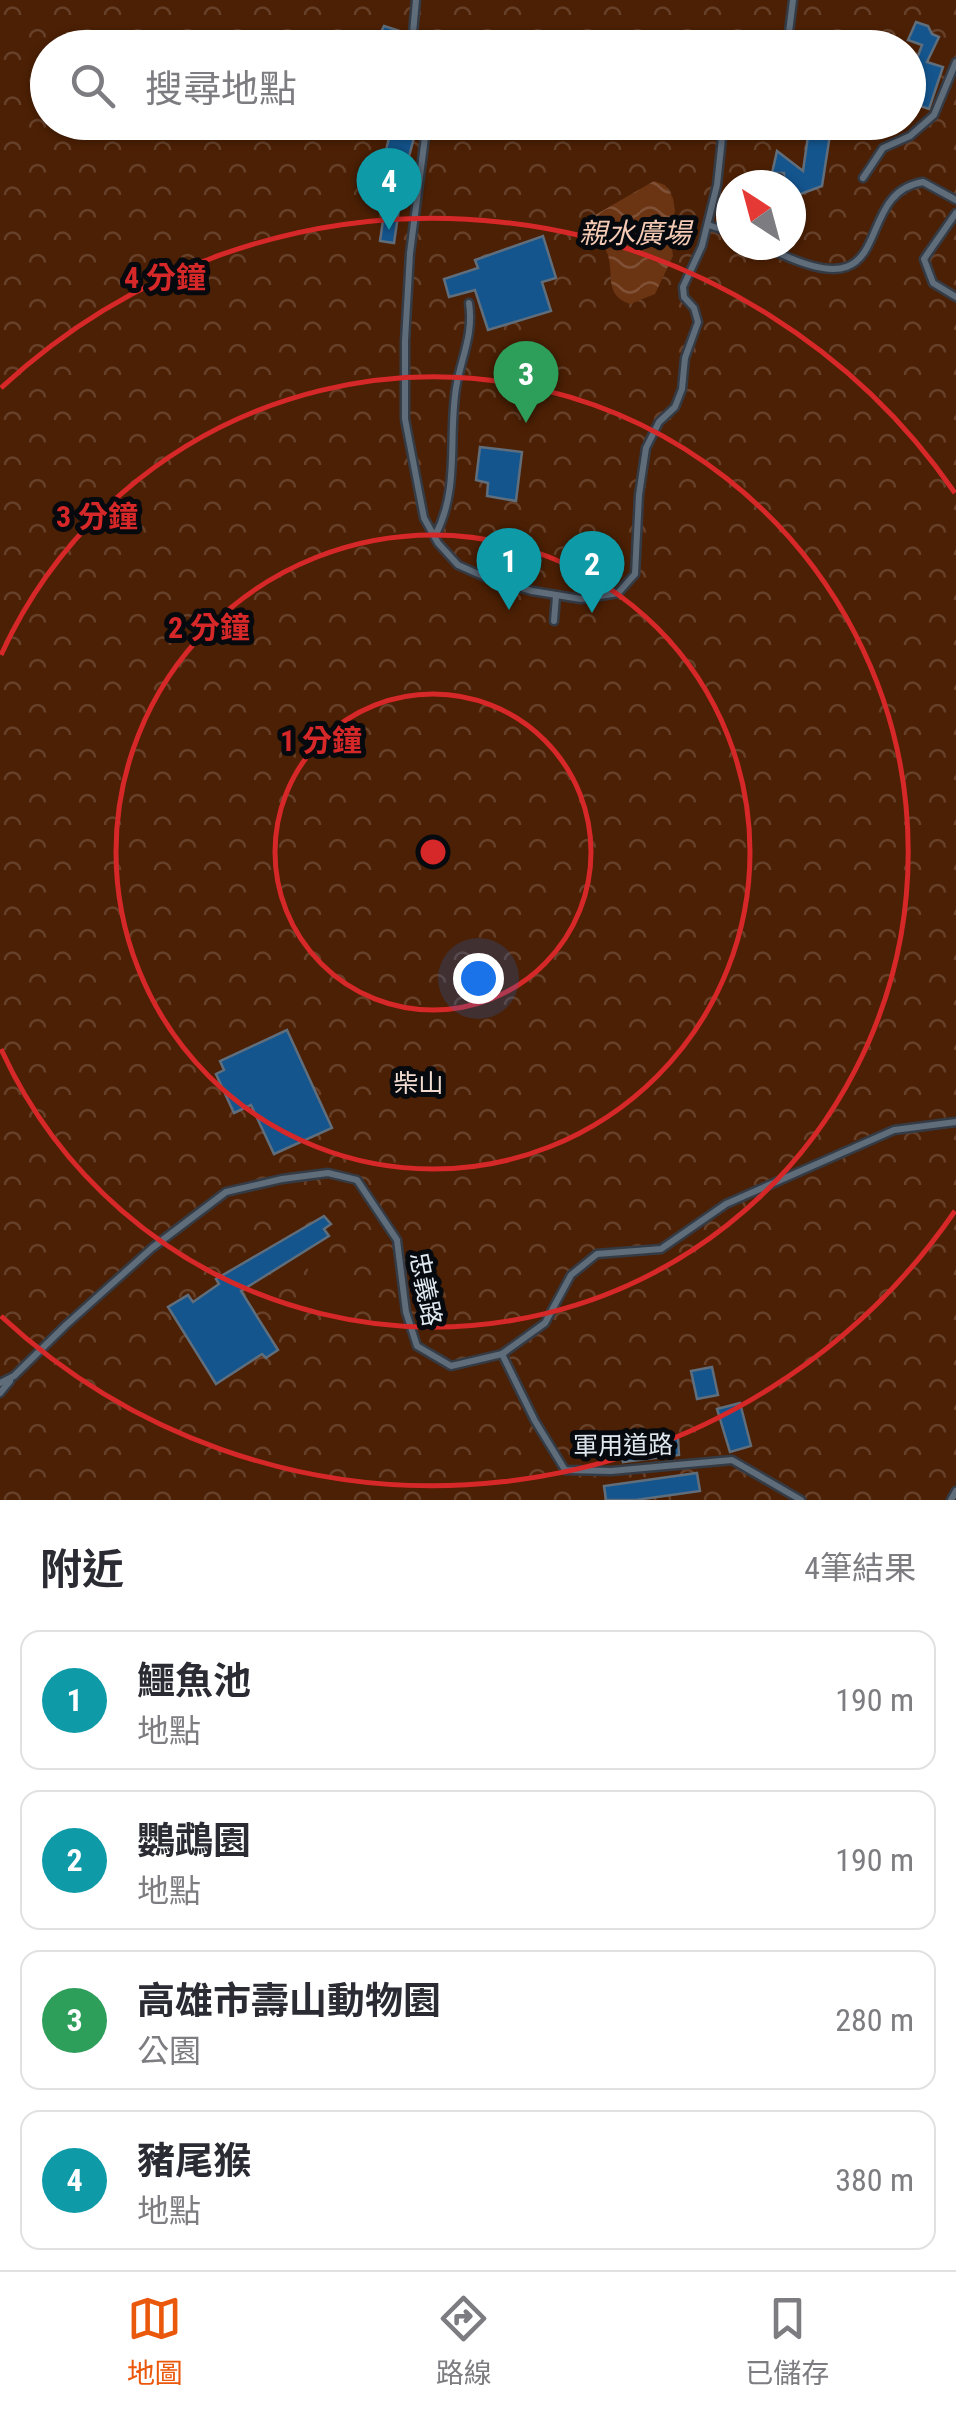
<!DOCTYPE html>
<html lang="zh-TW">
<meta charset="utf-8">
<style>
:root{--surface:#fff;--page:#f2f2f3;--text:#2b2b33;--muted:#7c7c81;--line:#e1e1e2;--accent:#ea580c}
body{margin:0;font-family:"Roboto Condensed","Noto Sans TC",sans-serif;background:var(--page);color:var(--text)}
.compass{position:absolute;left:716px;top:170px;width:90px;height:90px;border-radius:50%;background:var(--surface);box-shadow:0 2px 8px #0004;rotate:324deg}
.you{position:absolute;left:478px;top:978px;width:35px;height:35px;margin:-25px;border:8px solid #fff;border-radius:50%;background:#1a73e8;box-shadow:0 0 0 15px #1a73e833}
.badge{display:grid;place-items:center;width:65px;height:65px;border-radius:50%;background:var(--accent);color:#fff;font-size:32px;font-weight:700}
.pin{position:absolute;translate:-50% -82px;filter:drop-shadow(0 2px 5px #0008)}
.pin::after{content:'';position:absolute;top:52px;width:35px;height:30px;background:inherit;clip-path:polygon(0 0,100% 0,50% 100%)}
.list{margin:0;padding:0;list-style:none}
h2{display:flex;justify-content:space-between;align-items:center;height:130px;margin:0;padding:0 40px;font-size:42px}
h2 small{font-size:32px;font-weight:400;color:var(--muted)}
.list li{display:grid;grid-template-columns:65px 1fr auto;gap:30px;align-items:center;box-sizing:border-box;height:140px;margin:0 20px 20px;padding:0 20px;border:2px solid var(--line);border-radius:20px}
.list b{display:block;font-size:38px;white-space:nowrap}
.list p{margin:0;font-size:32px;white-space:nowrap;color:var(--muted)}
.list em{font-size:32px;font-style:normal;color:var(--muted)}
.icon{flex:none;width:55px;height:55px;fill:none;stroke:currentColor;stroke-width:2;stroke-linecap:round;stroke-linejoin:round}
.map{position:relative;flex:none;width:956px;height:1500px;overflow:hidden}
.search{position:absolute;background:var(--surface);box-shadow:0 2px 8px #0004;left:30px;right:30px;top:30px;height:110px;display:flex;align-items:center;gap:25px;box-sizing:border-box;padding:0 35px;border-radius:55px;color:var(--muted);font-size:38px}
.sheet{height:770px;background:var(--surface)}
nav{display:flex;justify-content:space-around;align-items:center;box-sizing:border-box;height:140px;border-top:2px solid var(--line);background:var(--surface);font-size:28px;color:var(--muted)}
nav a{display:grid;justify-items:center;gap:5px}
nav .on{color:var(--accent)}
.map>svg:first-child{display:block}
.forest{fill:url(#forest-crowns);fill-rule:evenodd}
.pitch{fill:#4c2004}
.water{fill:url(#water-waves)}
.building{fill:#14558e;stroke:#606e7c;stroke-width:2.5}
.lines{fill:none;stroke-linecap:round;stroke-linejoin:round}
.service-casing{stroke:#343b45;stroke-width:11}
.service{stroke:#5f6c7a;stroke-width:6}
.ring{fill:none;stroke:#d62828;stroke-width:5}
.labels{text-anchor:middle;stroke-width:10;stroke-linejoin:round;paint-order:stroke}
.park-label{font-size:25px;fill:#f2dcd1;stroke:#060a0f}
.street-label{font-size:25px;fill:#e0e8f0;stroke:#060a0f}
.water-label{font-size:28px;font-style:italic;fill:#f6cbb5;stroke:#060a0f}
.centre{fill:#d62828;stroke:#060a0f;stroke-width:5}
.ring-label{font-size:30px;text-anchor:middle;font-weight:bold;fill:#d62828;stroke:#060a0f;stroke-width:10;stroke-linejoin:round;paint-order:stroke}
</style>
<div class="map">
<svg width="956" height="1500" viewBox="0 0 956 1500">
<defs>
<pattern id="forest-crowns" width="20" height="18" patternUnits="userSpaceOnUse" patternTransform="scale(2.5)"><rect width="20" height="18" fill="#4c2004"/><path d="M2 6a3 3 0 1 1 6 0M12 15a3 3 0 1 1 6 0" fill="none" stroke="#664029"/></pattern>
<pattern id="water-waves" width="16" height="10" patternUnits="userSpaceOnUse" patternTransform="scale(2.5)"><rect width="16" height="10" fill="#6b3413"/><path d="M0 5q4-4 8 0t8 0" fill="none" stroke="#805136"/></pattern>
</defs>
<rect width="100%" height="100%" fill="#16212d"/>
<!-- forest -->
<path class="forest" d="M0,0h956v1500h-956zM48,48h860v74h-860zM731,185h60v60h-60z"/>
<!-- pitch -->
<polygon class="pitch" points="327,1250 355,1292 333,1307 305,1265"/>
<!-- water -->
<path class="water" d="M654,181l11,4 8,13 2,13 -5,20 3,25 -18,38 -25,10c-26,-9 -16,-28 -22,-49 -5,-13 -15,-22 -18,-37z"/>
<!-- building -->
<g class="building">
<polygon points="916,22 928,26 932,34 939,37 927,62 943,67 929,109 908,102 908,83 922,45 908,40"/>
<polygon points="384,26 406,33 411,48 373,48"/>
<polygon points="393,122 418,122 405,172 382,166"/>
<polygon points="810,122 832,122 822,186 798,195 791,185 784,183 784,173 772,173 777,151 803,171"/>
<polygon points="386,200 400,202 394,243 380,241"/>
<polygon points="543,236 556,278 542,282 551,311 488,330 475,290 449,297 444,279 478,268 475,260"/>
<polygon points="480,447 522,452 516,501 487,496 488,483 476,480"/>
<polygon points="287,1030 332,1128 274,1154 251,1105 234,1113 216,1074 224,1070 220,1061"/>
<polygon points="324,1216 331,1224 324,1229 329,1236 241,1291 278,1350 266,1358 262,1354 216,1384 168,1307 188,1295 193,1302 219,1284 216,1279"/>
<polygon points="712,1367 718,1395 697,1399 691,1371"/>
<polygon points="740,1403 751,1446 730,1452 717,1409"/>
<polygon points="678,1438 679,1455 623,1462 621,1444"/>
<polygon points="697,1473 700,1491 636,1500 606,1500 604,1486"/>
</g>
<g class="lines">
<!-- service casing -->
<g class="service-casing">
<g id="service">
<polyline points="416,0 413,33 419,48"/>
<polyline points="462,48 502,40 532,43"/>
<polyline points="787,48 793,0"/>
<polyline points="427,122 410,253 405,341 405,419 424,518 438,543 458,565 485,577 532,591 581,599 618,593 635,574 639,495 646,448 659,422 675,407 682,389 685,358 698,322 694,308 684,297 683,287 702,246 717,185 722,138 733,122"/>
<polyline points="863,178 883,148 910,136 934,115 956,62"/>
<polyline points="763,185 779,178"/>
<polyline points="956,213 924,259 933,283 956,297"/>
<polyline points="708,225 731,232"/>
<path d="M763,245c142,76 84,-51 160,-63l33,18"/>
<path d="M435,536c25,-47 13,-97 21,-148 5,-30 18,-54 13,-85"/>
<polyline points="554,621 556,596"/>
<polyline points="502,1354 535,1421 565,1470 611,1471 732,1460 801,1500"/>
<polyline points="0,1383 14,1376 66,1325 152,1248 226,1192 282,1179 328,1173 357,1180 397,1240 406,1312 417,1346 451,1366 502,1354 545,1323 571,1275 597,1254 661,1249 726,1204 894,1130 956,1122"/>
<polyline points="0,1393 10,1381"/>
<polyline points="951,1500 956,1491"/>
</g>
</g>
<!-- service -->
<use href="#service" class="service"/>
</g>
<!-- distance rings -->
<g class="ring">
<circle cx="433" cy="852" r="158"/>
<circle cx="433" cy="852" r="317"/>
<path d="M1 655A475 475 0 1 1 1 1049"/>
<path d="M955 1211A634 634 0 0 1 1 1316M1 388A634 634 0 0 1 955 493"/>
</g>
<g class="labels">
<!-- park labels -->
<g class="park-label">
<text x="418" y="1092">柴山</text>
</g>
<!-- street labels -->
<g class="street-label">
<text transform="translate(426 1289) rotate(79)" y="9">忠義路</text>
<text transform="translate(623 1445) rotate(-1)" y="9">軍用道路</text>
</g>
<!-- water labels -->
<g class="water-label">
<text x="635" y="243">親水廣場</text>
</g>
</g>
<circle cx="433" cy="852" r="15" class="centre"/>
<g class="ring-label">
<text x="165" y="288">4 分鐘</text>
<text x="97" y="527">3 分鐘</text>
<text x="209" y="638">2 分鐘</text>
<text x="321" y="751">1 分鐘</text>
</g>
</svg>
<svg class="compass" viewBox="-18 -18 36 36"><path d="M0-13l5 13h-10z" fill="#e53935"/><path d="M0 13l5-13h-10z" fill="#7c7c81"/></svg>
<div class="you"></div>
<div class="pin badge" style="left:509px;top:610px;background:#0f9aa8">1</div>
<div class="pin badge" style="left:592px;top:613px;background:#0f9aa8">2</div>
<div class="pin badge" style="left:526px;top:423px;background:#2e9e5b">3</div>
<div class="pin badge" style="left:389px;top:230px;background:#0f9aa8">4</div>
<div class="search"><svg class="icon" aria-label="search" viewBox="0 0 24 24"><circle cx="10" cy="10" r="6"/><path d="M15 15l6 6"/></svg>搜尋地點</div>
</div>
<section class="sheet">
<h2>附近<small>4筆結果</small></h2>
<ul class="list">
<li><span class="badge" style="background:#0f9aa8">1</span><div><b>鱷魚池</b><p>地點</p></div><em>190 m</em></li>
<li><span class="badge" style="background:#0f9aa8">2</span><div><b>鸚鵡園</b><p>地點</p></div><em>190 m</em></li>
<li><span class="badge" style="background:#2e9e5b">3</span><div><b>高雄市壽山動物園</b><p>公園</p></div><em>280 m</em></li>
<li><span class="badge" style="background:#0f9aa8">4</span><div><b>豬尾猴</b><p>地點</p></div><em>380 m</em></li>
</ul>
</section>
<nav>
<a class="on"><svg class="icon" aria-label="map" viewBox="0 0 24 24"><path d="M3 6l6-2 6 2 6-2v14l-6 2-6-2-6 2zM9 4v14M15 6v14"/></svg>地圖</a>
<a><svg class="icon" aria-label="directions" viewBox="0 0 24 24"><path d="M12 3l9 9-9 9-9-9zM9 14v-3h6M13 9l2 2-2 2"/></svg>路線</a>
<a><svg class="icon" aria-label="saved" viewBox="0 0 24 24"><path d="M7 4h10v16l-5-4-5 4z"/></svg>已儲存</a>
</nav>
